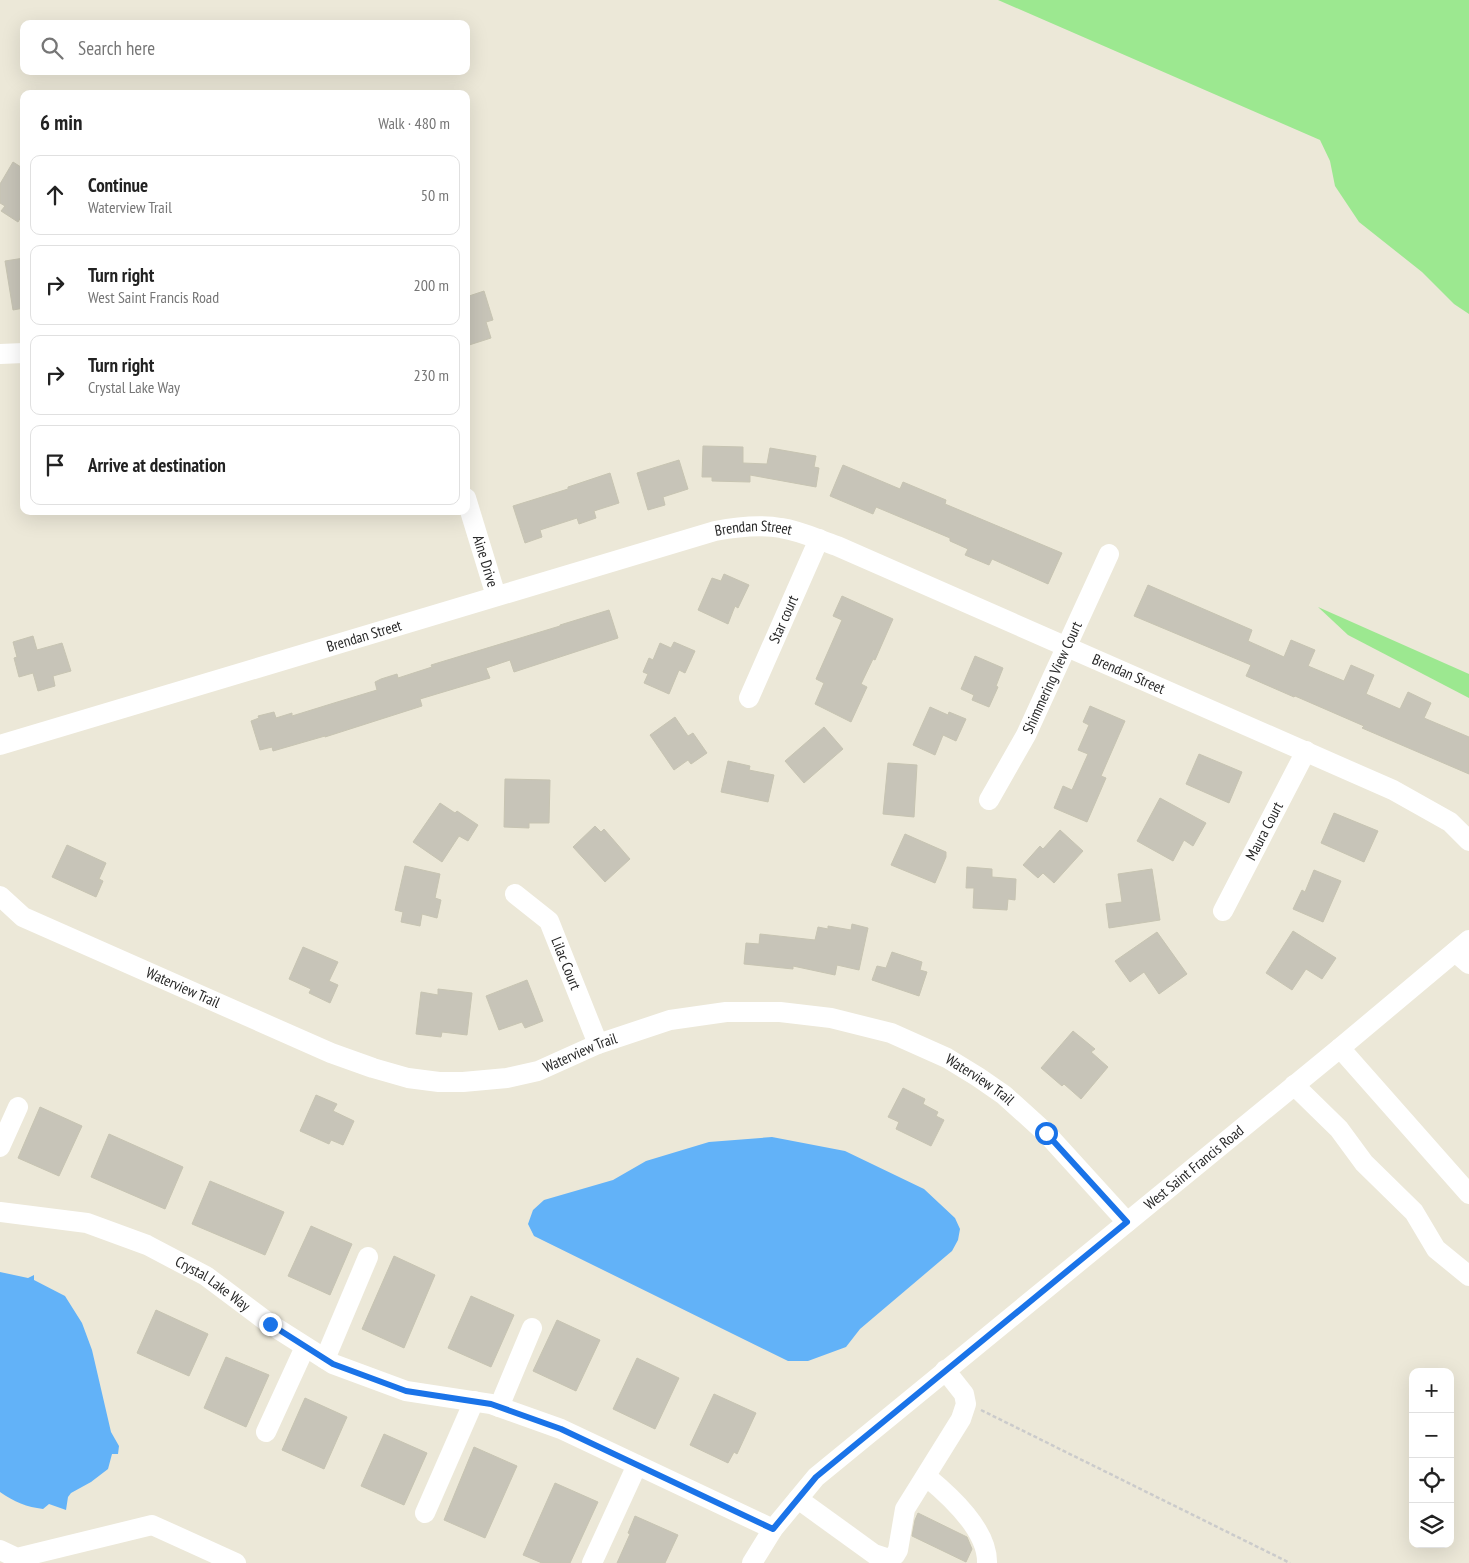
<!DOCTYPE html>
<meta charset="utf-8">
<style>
:root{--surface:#fff;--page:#f2f2f2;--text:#222;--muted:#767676;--line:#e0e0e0}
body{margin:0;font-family:"PT Sans Narrow",sans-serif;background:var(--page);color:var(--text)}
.controls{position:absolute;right:15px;bottom:15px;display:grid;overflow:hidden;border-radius:10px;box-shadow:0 5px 20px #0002}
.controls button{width:45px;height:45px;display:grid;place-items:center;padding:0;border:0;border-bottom:1px solid var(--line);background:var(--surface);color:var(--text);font:25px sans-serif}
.stop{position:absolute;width:15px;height:15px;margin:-11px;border:4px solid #1a73e8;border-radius:50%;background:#fff}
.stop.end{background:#1a73e8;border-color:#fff;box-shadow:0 1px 5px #0008}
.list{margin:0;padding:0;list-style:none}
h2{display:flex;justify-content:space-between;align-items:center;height:65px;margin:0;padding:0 20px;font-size:21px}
h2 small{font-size:16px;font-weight:400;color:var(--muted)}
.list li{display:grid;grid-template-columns:32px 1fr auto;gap:15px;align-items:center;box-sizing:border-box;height:80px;margin:0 10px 10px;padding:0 10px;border:1px solid var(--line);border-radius:10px}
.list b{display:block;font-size:19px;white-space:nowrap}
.list p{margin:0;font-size:16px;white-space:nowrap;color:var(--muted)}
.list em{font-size:16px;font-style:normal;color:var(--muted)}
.icon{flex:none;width:28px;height:28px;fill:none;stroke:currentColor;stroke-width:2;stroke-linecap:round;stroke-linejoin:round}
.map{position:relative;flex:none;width:1469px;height:1563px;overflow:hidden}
.search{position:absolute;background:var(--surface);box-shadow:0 5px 20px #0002;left:20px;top:20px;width:450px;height:55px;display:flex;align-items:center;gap:12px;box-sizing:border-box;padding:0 18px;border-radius:10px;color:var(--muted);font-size:19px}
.panel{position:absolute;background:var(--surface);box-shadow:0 5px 20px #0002;left:20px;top:90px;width:450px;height:425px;border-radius:10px}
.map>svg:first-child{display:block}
.green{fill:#9ce890}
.water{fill:#62b2f8}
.building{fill:#c7c4b8;stroke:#c7c4b2}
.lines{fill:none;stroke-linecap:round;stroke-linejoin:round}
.path{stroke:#cbcbcb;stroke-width:2.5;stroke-dasharray:4 2.5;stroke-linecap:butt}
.minor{stroke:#fff;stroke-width:20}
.route{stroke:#1a73e8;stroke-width:6}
.labels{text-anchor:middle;stroke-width:4.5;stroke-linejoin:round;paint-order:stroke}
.street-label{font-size:15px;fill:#282828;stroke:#fff}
</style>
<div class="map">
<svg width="1469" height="1563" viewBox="0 0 1469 1563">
<rect width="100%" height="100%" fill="#ece8d8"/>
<!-- green -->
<g class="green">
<polygon points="998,0 1469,0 1469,314 1454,304 1422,272 1359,222 1335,186 1330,161 1320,140"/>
<polygon points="1318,607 1469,674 1469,698 1348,635"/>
</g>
<!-- water -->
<g class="water">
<polygon points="772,1137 845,1151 924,1189 955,1218 960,1229 958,1240 952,1251 860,1329 846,1347 808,1361 788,1361 534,1236 528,1224 533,1210 544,1200 613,1180 646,1161 709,1142"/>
<path d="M0,1272l28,6 6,-3v5l31,16 17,27 10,27 19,82 8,14 -1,8h-6l-4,15 -17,13 -20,11 -3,4 -2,13 -17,-6 -6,5c-16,-2 -29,-7 -43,-17z"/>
</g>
<!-- building -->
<g class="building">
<polygon points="13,162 24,169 24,212 18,222 1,211 5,206 0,203 0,184"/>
<polygon points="24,258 24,308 13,310 5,261"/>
<polygon points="484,291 493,320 486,322 491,338 466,346 466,297"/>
<polygon points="703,446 743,447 743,463 767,464 770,448 816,456 814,467 819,468 816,487 750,475 750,482 712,481 712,477 702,477"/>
<polygon points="679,460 688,489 663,497 665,505 648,510 637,473"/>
<polygon points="843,465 900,489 903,482 946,500 945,504 1062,553 1048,584 992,559 989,565 965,555 968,549 950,541 950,538 876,507 873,514 830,496"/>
<polygon points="610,473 619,503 594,511 596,518 579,524 577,518 540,530 542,537 525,543 513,506 568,489 568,487"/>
<polygon points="724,574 749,585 738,608 735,606 728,624 698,610 712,578 721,581"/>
<polygon points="1148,585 1252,630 1248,641 1284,657 1291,640 1315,650 1308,666 1344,681 1351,665 1374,675 1366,694 1400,709 1408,692 1431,703 1424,718 1469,737 1469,774 1362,728 1364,726 1295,696 1294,697 1246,676 1251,665 1134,616"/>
<polygon points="842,596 893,619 875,660 873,659 861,684 867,687 851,722 815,704 824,683 816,679 842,620 833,616"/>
<polygon points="609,610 618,638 514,672 510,660 486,668 490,678 420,699 422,706 325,737 325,736 273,751 272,747 260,750 251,721 259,718 258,716 274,712 276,718 292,713 292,716 334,703 377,690 375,682 381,679 397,674 398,678 432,667 431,665 560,626 560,625"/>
<polygon points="33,636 37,650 62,643 71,671 53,676 55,686 38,691 33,673 19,677 14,658 17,657 13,642"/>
<polygon points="674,642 695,651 685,673 679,670 669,694 644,683 648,674 643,672 649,658 653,660 660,643 671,648"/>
<polygon points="975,656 1003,668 996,686 998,687 989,707 972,700 974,695 961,689"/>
<polygon points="1090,706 1125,721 1101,776 1106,778 1087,822 1054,808 1063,786 1072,790 1088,754 1078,750 1089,725 1083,722"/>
<polygon points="930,707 948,715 949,712 966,719 956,741 943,735 935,755 913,745"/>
<polygon points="675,717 688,736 693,733 707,753 691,764 688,760 674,770 650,735"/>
<polygon points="824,727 843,749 804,783 785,761"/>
<polygon points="1199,754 1242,772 1229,803 1186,784"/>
<polygon points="728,761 750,766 749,770 774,775 768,802 721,792"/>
<polygon points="888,763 917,765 914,817 883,814"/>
<polygon points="505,779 550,780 549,823 529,823 529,828 504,827"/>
<polygon points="1160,798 1206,823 1193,846 1184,840 1173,861 1137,841"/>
<polygon points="440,803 455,813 457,811 478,825 468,841 459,836 442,862 413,842"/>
<polygon points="1334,813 1378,831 1364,862 1321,843"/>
<polygon points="595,826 601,832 604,829 630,859 605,882 573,847"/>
<polygon points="1060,830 1083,851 1054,883 1043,873 1038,878 1023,865 1040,846 1043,849"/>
<polygon points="905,834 946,852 946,857 935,883 891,865"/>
<polygon points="67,845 106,863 99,879 103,881 96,897 52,877"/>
<polygon points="405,866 440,874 435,898 441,900 437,918 422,914 420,926 401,922 403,912 395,910"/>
<polygon points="967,867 992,869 992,877 1016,879 1015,900 1008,899 1007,910 973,908 974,888 966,888"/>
<polygon points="1152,869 1160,920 1109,928 1106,904 1122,902 1118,874"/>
<polygon points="1314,870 1341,881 1323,922 1293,909 1302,890 1305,892"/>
<polygon points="852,924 868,928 859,970 837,965 835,975 793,966 793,969 744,964 746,943 759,944 760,934 815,940 818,927 828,929 828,926 851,930"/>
<polygon points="1293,931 1336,958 1322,979 1306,969 1292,990 1266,973"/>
<polygon points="1157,932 1187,974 1159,994 1144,972 1130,982 1115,961"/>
<polygon points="303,947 338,962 329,981 338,985 330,1003 309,993 311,989 289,979"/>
<polygon points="892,952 922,962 920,970 927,972 919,996 872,980 877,966 886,968"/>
<polygon points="527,980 543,1021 525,1028 522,1022 499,1030 486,996"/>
<polygon points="438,989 472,993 467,1035 442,1032 441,1037 416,1034 421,992 438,995"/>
<polygon points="1073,1031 1095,1049 1091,1052 1108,1067 1081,1099 1064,1084 1062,1086 1041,1068"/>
<polygon points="903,1088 925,1099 923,1104 938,1112 936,1116 944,1120 931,1146 896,1129 899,1122 888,1117"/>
<polygon points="316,1095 337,1104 333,1111 354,1121 343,1145 331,1140 329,1144 300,1131"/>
<polygon points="40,1107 82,1126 59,1176 18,1158"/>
<polygon points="109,1134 183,1167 165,1209 91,1177"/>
<polygon points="210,1181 284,1212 265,1255 192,1224"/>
<polygon points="311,1226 352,1244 330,1295 288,1276"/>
<polygon points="394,1256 435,1275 404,1348 362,1329"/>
<polygon points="471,1296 514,1315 491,1367 448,1348"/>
<polygon points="156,1310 208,1334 189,1376 137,1353"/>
<polygon points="557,1320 600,1340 576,1391 533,1371"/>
<polygon points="226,1357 269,1375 246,1427 204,1408"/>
<polygon points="637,1358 679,1378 655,1429 613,1409"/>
<polygon points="714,1394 756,1413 737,1454 734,1452 728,1463 690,1445"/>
<polygon points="305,1398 347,1417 324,1469 282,1450"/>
<polygon points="384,1434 427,1453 404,1505 361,1486"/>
<polygon points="474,1447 517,1466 485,1538 444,1520"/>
<polygon points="555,1483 598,1502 570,1563 542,1563 523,1555"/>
<polygon points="918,1513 967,1537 972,1549 966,1562 912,1536 915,1520"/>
<polygon points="635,1516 678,1535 665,1563 617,1563 630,1534 628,1533"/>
</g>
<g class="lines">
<!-- path -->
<polyline class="path" points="981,1410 1290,1563"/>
<!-- minor -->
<g class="minor">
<polyline points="0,354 24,353"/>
<path id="s1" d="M466,498l30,98"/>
<path id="s2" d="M749,698l70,-159"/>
<path id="s3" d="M0,745l715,-214c21,-4 44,-7 66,-3 20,3 38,12 56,18l556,244 57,32 19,19"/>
<path id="s4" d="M989,800l37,-65 83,-181"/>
<path id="s5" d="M515,894l34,27 49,123"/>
<path id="s6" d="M0,896l23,21 308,136 42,15 35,10 31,4h24l44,-4 31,-7 60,-27 72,-24 56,-8h54l51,6 60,15 56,25 31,19 26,18 42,38 81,89"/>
<path id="s7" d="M1223,911l83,-160"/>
<polyline points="1455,952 1469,964"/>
<polyline points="1340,1048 1469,1194"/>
<polyline points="1294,1085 1339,1129 1364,1163 1414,1212 1436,1249 1469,1276"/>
<polyline points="0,1147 18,1107"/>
<path id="s8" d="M0,1212l87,11 60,22 59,31 64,48 63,40 73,27 85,13 70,25 212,100"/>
<polyline points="325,1359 368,1257"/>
<polyline points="499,1407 532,1328"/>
<polyline points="266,1432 305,1347"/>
<path d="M927,1477c23,19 61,53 60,86"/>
<polyline points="798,1499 874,1554 889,1559 895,1555 898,1550 905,1509 961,1419 966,1404 964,1394 945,1370"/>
<polyline points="425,1513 474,1401"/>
<polyline points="0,1550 17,1558 152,1525 236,1563"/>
<polyline points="592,1563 637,1465"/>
<path id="s9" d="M752,1563l21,-34 43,-52 524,-429 129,-108"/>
</g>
</g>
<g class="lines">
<!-- route -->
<polyline class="route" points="270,1324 333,1364 406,1391 491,1404 561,1429 773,1529 816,1477 1127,1222 1046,1133"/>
</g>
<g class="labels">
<!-- street labels -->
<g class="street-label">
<text dy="5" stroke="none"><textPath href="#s3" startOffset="785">Brendan Street</textPath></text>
<text dy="5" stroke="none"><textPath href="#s1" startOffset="66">Aine Drive</textPath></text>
<text dy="5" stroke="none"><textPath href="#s2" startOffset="86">Star court</textPath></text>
<text dy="5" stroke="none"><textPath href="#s3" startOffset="380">Brendan Street</textPath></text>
<text dy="5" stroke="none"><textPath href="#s3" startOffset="1190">Brendan Street</textPath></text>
<text dy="5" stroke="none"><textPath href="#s4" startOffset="138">Shimmering View Court</textPath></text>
<text dy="5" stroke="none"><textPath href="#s7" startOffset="90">Maura Court</textPath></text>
<text dy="5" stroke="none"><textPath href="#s5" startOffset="89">Lilac Court</textPath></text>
<text dy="5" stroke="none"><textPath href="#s6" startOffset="206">Waterview Trail</textPath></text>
<text dy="5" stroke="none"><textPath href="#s6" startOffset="626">Waterview Trail</textPath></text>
<text dy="5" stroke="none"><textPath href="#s6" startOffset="1046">Waterview Trail</textPath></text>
<text dy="5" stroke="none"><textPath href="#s9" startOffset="596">West Saint Francis Road</textPath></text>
<text dy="5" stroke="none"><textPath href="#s8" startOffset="228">Crystal Lake Way</textPath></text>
</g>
</g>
</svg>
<div class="controls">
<button>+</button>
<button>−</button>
<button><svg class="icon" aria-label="locate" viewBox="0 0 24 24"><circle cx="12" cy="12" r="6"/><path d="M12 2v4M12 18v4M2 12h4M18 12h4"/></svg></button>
<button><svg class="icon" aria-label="layers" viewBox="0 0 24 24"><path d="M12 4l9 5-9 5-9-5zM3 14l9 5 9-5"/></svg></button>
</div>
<div class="stop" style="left:1046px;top:1133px"></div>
<div class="stop end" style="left:270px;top:1324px"></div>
<div class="search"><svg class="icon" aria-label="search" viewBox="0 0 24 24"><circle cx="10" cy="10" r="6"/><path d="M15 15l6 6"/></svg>Search here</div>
<section class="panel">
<h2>6 min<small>Walk · 480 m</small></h2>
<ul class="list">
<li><svg class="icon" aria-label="ahead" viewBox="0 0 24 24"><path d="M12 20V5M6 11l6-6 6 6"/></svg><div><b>Continue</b><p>Waterview Trail</p></div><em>50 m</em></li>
<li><svg class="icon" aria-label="right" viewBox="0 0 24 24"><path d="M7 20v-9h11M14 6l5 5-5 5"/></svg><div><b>Turn right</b><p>West Saint Francis Road</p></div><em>200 m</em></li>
<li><svg class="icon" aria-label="right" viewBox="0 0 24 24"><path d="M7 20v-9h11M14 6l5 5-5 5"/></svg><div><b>Turn right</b><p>Crystal Lake Way</p></div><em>230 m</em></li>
<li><svg class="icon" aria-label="arrive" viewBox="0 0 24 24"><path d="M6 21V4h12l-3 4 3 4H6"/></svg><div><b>Arrive at destination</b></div></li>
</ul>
</section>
</div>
